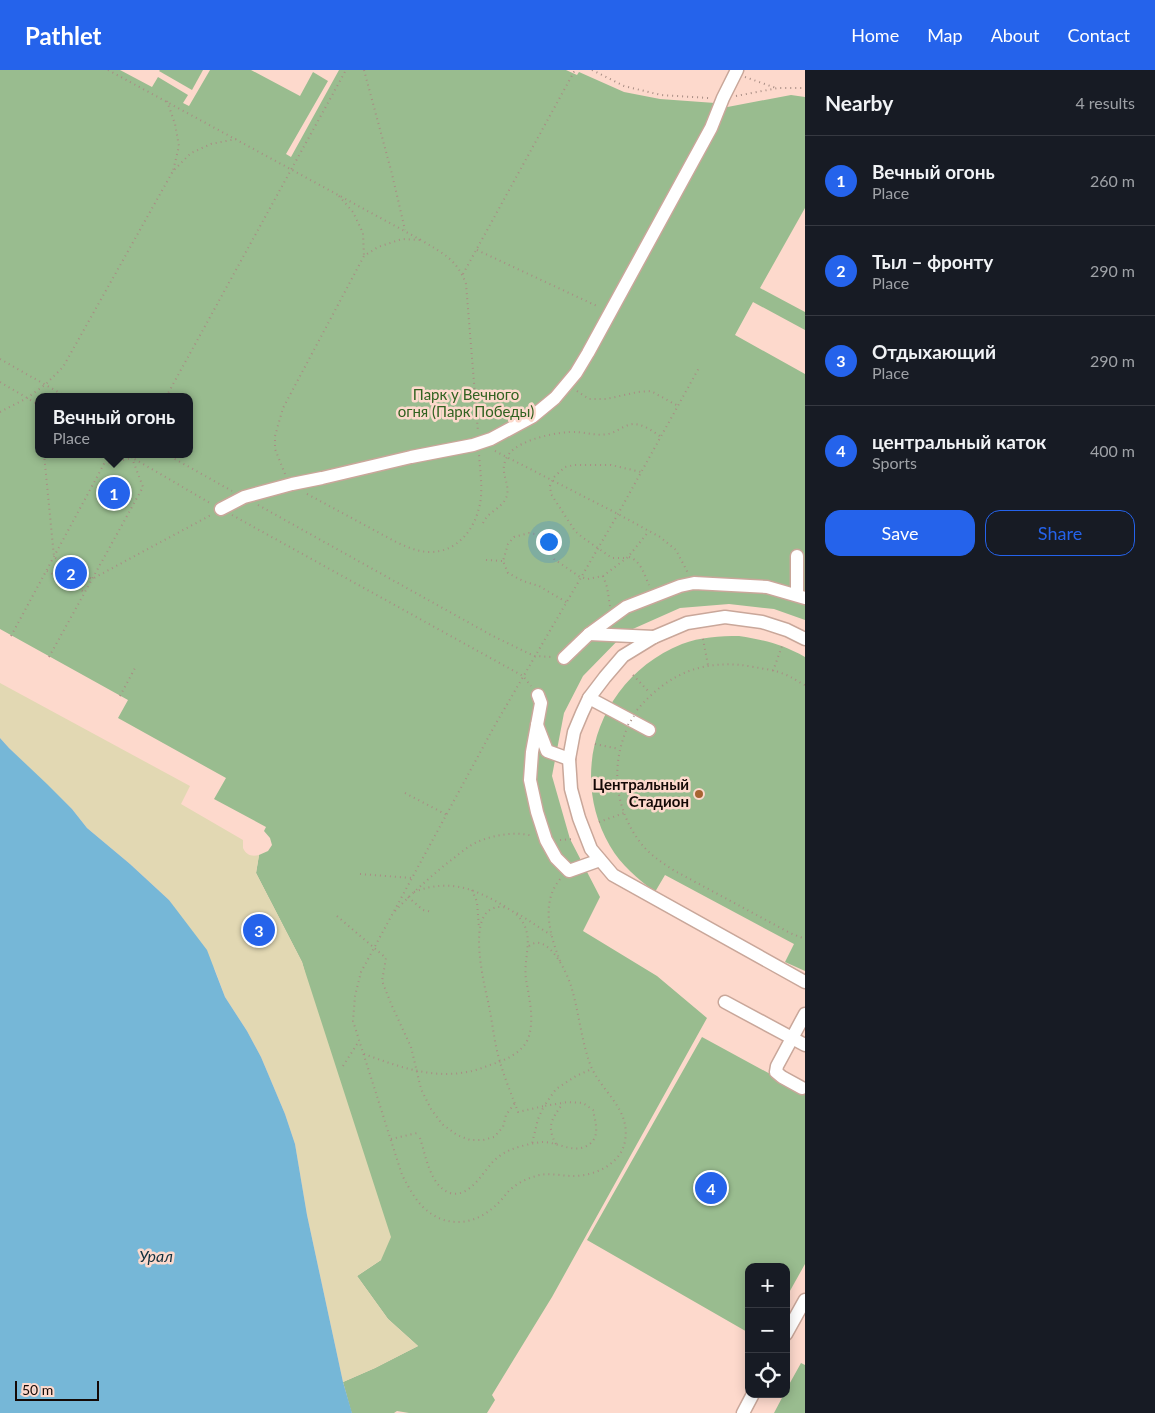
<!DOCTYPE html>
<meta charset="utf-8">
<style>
:root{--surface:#171b24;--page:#242831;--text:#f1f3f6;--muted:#9ea1a6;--line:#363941;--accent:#2563eb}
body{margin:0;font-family:Lato,sans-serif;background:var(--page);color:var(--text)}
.controls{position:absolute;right:15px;bottom:15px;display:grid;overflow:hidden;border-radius:10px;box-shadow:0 2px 12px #0003}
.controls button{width:45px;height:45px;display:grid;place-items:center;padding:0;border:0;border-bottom:1px solid var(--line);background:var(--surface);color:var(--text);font:25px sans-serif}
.scale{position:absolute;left:15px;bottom:12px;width:84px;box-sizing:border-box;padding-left:5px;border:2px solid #140906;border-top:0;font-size:14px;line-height:18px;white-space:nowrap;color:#140906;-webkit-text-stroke:4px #fdd9cc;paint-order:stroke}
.you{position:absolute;left:548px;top:471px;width:18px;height:18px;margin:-12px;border:4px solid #fff;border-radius:50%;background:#1a73e8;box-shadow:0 0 0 8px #1a73e833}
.badge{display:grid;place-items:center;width:32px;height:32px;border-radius:50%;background:var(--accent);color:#fff;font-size:16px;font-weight:700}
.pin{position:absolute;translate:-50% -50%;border:2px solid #fff;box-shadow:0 1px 5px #0006}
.popup{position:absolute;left:35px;top:323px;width:158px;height:65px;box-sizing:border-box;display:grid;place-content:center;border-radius:10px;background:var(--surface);filter:drop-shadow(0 1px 4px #0005);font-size:16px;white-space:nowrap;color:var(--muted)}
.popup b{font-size:19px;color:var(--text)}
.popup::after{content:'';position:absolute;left:50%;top:100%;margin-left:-10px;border:10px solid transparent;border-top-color:var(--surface)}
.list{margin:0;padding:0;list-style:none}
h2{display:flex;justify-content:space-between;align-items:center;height:65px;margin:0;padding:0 20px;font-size:21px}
h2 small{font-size:16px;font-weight:400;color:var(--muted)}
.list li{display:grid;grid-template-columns:32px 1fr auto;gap:15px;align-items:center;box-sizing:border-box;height:90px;padding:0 20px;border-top:1px solid var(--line)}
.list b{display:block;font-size:19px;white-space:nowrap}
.list p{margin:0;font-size:16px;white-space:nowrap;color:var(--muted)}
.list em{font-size:16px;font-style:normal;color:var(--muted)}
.actions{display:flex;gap:10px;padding:15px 20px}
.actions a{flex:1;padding:11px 0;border:1px solid var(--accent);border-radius:15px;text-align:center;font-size:18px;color:var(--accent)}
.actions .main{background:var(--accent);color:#fff}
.icon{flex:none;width:28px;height:28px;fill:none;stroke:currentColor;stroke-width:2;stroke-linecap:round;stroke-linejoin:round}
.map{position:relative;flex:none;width:805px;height:1343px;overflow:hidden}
header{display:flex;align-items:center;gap:30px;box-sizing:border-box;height:70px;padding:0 25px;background:var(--accent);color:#fff}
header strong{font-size:24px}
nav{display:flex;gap:28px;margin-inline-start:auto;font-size:18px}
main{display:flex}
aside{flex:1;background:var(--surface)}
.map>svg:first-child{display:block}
.green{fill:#99bc8f;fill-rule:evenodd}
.sand{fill:#e2d8b3}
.water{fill:#76b7d7}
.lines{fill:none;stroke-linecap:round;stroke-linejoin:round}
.minor-casing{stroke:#c9a79a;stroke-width:15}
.path{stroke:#a88d84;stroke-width:2;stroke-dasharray:1 4;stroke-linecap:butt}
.minor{stroke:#fff;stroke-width:12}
.path-bridge{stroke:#a88d84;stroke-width:2;stroke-dasharray:1 4;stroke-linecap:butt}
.poi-dot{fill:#a76432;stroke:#fdd9cc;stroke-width:2}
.labels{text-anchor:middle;stroke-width:5;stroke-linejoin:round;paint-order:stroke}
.park-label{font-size:15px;fill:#316220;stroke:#fdd9cc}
.poi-label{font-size:15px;font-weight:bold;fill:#140906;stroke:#fdd9cc;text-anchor:end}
.water-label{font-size:16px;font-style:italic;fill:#11303e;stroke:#fdd9cc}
</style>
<header>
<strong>Pathlet</strong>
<nav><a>Home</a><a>Map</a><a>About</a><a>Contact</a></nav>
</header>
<main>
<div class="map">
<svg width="805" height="1343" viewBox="0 0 805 1343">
<rect width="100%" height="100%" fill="#fdd9cc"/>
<!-- green -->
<g class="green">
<path d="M0,0h120l32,17 6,-10 30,18 -5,8 6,3 21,-36h41l49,26 13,-24 15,9 -42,73 5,3 48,-87h227l11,5 2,-3 45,20 36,7 55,4 2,6 74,-14 14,2v111l-45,80 45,24v18l-52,-28 -18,33 70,39v246l-31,-11 -45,-5 -49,4 -54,24 -43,44 -19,37 -12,63 18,63 30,58 -17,34 74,45 50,42 -155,279 -60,98 3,5 -8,13h-78l-12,-2 -3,2h-42l-1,-2 -8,-29 32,-14 43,-22 -30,-27 -31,-43 24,-16 -79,-298 -46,-89 3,-18 9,-4 4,-6 -2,-7 -6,-7 2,-4 -52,-28 12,-21 -108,-60 10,-18 -128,-71zM39,327h150v57h-150z"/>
<polygon points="160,0 203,0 192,20 159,1"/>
<path d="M739,566c25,4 43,8 66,21v314l-20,-9 9,-18 -129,-69 -10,17c-17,-13 -34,-27 -45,-46 -44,-76 -8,-170 72,-202 18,-7 38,-8 57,-8z"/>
<polygon points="702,967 805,1023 805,1194 786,1228 786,1197 749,1197 749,1263 587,1170"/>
<polygon points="801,1293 805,1295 805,1343 774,1343 784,1324 786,1324 786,1320"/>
</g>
<!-- sand -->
<path class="sand" d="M0,613l190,103 -9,18 62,36v8c3,7 9,9 16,7l-3,18 46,89 89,275 -10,23 -24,16 31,43 30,27 -43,22 -32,14 -36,-167 -12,-71 -10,-30 -24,-57 -14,-26 -22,-34 -10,-27 -46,-70 -39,-36 -43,-36 -15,-19 -63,-61 -9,-10z"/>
<!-- water -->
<polygon class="water" points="0,668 9,678 47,714 72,739 87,758 130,794 169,830 207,880 225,927 247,961 261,987 285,1044 295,1074 307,1145 343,1312 352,1343 0,1343"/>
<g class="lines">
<!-- minor casing -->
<g class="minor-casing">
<g id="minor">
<polyline points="221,439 244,427 292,414 322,408 411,387 473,375 491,369 532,347 555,328 576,303 588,283 711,58 723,28 737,0"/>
<polyline points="797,525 797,486"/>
<polyline points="589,564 654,567"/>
<polyline points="805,569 787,560 762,552 725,547 687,553 654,567 623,586 605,607 589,628 582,643 574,662 569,689 571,719 579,748 591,779 613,805 805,912"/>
<polyline points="564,588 589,564 626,537 680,516 694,513 767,517 805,528"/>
<polyline points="538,625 541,633 532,682 530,710 537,742 546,770 556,788 569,801 600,790"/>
<polyline points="589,628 649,660"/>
<polyline points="537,655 547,681 569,689"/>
<polyline points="725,932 805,975"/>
<polyline points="802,1018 782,1007 776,1002 777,996 805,944"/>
<polyline points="786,1264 805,1230"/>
<polyline points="743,1343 753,1324"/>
</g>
</g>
<!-- path -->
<g class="path">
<path d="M108,0l313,170c21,13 36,19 45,44l12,148"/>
<polyline points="364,0 392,104 405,160"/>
<polyline points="592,0 624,16 661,25 709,28"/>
<polyline points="745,7 776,18"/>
<polyline points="736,26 778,18 805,18"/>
<polyline points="167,31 175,54 179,76 173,101"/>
<polyline points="339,126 353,142 363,163 364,186"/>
<polyline points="477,180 599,237"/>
<polyline points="463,204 575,0"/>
<polyline points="0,289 67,327"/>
<polyline points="0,312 39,335"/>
<polyline points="577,321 589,329 606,329 638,322 651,321 678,336"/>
<polyline points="166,327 346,0"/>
<polyline points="0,342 27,328 46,314 63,297 173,101 191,83 211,74 236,69"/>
<polyline points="495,381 618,444 660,467 676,480 688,503"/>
<polyline points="44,384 54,487 92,509 211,445"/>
<polyline points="126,384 210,433"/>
<polyline points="166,384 232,421"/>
<polyline points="285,404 275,379 275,366 283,338 364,186 378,177 402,169 421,170"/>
<path d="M307,424l89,48c11,5 22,10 34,10 30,0 48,-27 51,-55 1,-14 -1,-29 -2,-43"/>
<polyline points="258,435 491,565 534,586 552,587"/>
<polyline points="232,445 523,606 531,616"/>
<path d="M483,453c5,-12 21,-15 24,-28 3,-14 -10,-24 2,-41 11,-15 51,-23 68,-22 11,1 21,4 31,2 9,-2 16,-9 25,-10 10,0 20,7 28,13"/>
<path d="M629,487c12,4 15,17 20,28"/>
<polyline points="624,488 612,488 582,467 575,461 551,424 550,416 554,407 565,397 574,395 611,395 641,402"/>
<polyline points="486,490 503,491"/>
<polyline points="47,501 84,522"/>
<polyline points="603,506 607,517 610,536"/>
<polyline points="566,532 539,516 523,511 508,503 503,491 508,474 514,467 529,463 540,465 549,475 554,489 580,507 588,509 603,506 628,487 649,461"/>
<polyline points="11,566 104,394 132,388 134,384"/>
<polyline points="703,569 708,595"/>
<polyline points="49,587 143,417 132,388"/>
<polyline points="773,601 782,576"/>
<polyline points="633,605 650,623"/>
<polyline points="120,626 135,598"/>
<path d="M637,640c32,-38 69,-52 117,-43 10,2 21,3 30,7 8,3 14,8 21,11"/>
<path d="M626,661c-16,39 -10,83 18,116 9,10 20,17 31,24l115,62 15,6"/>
<polyline points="595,674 619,679"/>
<polyline points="405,723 447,745"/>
<polyline points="599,752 624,743"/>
<polyline points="560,770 575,769"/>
<polyline points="360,804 412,808"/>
<polyline points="472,820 477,832 479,858"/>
<path d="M414,822c36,-14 61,-3 92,15"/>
<polyline points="408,827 423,840 432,842"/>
<path d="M395,841c16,-17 33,-32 51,-47 10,-7 20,-17 31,-22 17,-7 38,-11 56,-6"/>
<polyline points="517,843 551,865"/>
<polyline points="337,846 386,888 382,911 392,936 411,977 421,1019 431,1039 442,1054 457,1065 470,1070 483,1070 494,1067 503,1057 506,1045 515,1033"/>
<path d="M529,876c18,-15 38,26 42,40 8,26 10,53 19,78 10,27 41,44 35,77 -4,23 -30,35 -52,35 -12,0 -25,-4 -37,0 -11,3 -22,9 -29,17 -4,5 -8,10 -13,14 -21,19 -50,21 -71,0 -9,-9 -15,-21 -21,-32l-49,-154 2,-25 6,-24 134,-247 123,-211 82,-148"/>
<path d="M560,891c-10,-26 -20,-59 1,-83"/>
<path d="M364,984c33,12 67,25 103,18 9,-1 19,-6 29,-9 12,-4 26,-11 32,-24 7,-19 1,-41 -2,-60 -3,-20 8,-40 -4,-58 -5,-7 -13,-14 -21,-14 -39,-1 -15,83 -11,104 3,17 5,35 10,51 5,17 12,34 18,50l26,-6 12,-17 20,-13 16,-7"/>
<polyline points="343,996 359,971"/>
<path d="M420,1068c6,18 10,48 30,55 19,5 31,-18 41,-29 5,-6 12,-11 19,-14 10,-4 22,-7 33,-8 16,0 33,14 48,1 9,-9 4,-22 2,-33l-10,-7 -15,-1 -24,4 -6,13 -6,25"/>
<polyline points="391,1069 417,1063"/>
<path d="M556,1074c-10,-18 -4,-25 7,-41"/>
</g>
<!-- minor -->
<use href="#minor" class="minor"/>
<!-- path-bridge -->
<polyline class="path-bridge" points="628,655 634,646"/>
</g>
<!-- markers -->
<circle class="poi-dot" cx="699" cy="724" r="5"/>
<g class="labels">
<!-- park labels -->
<g class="park-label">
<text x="466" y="330">Парк у Вечного<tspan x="466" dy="17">огня (Парк Победы)</tspan></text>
</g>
<!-- poi labels -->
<g class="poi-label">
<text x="689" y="720">Центральный<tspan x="689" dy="17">Стадион</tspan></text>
</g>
<!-- water labels -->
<g class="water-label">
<text x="156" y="1192">Урал</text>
</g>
</g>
</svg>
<div class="controls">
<button>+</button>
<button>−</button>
<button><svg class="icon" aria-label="locate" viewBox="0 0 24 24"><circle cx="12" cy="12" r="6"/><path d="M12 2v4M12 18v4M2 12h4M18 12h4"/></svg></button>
</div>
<div class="scale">50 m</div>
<div class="you"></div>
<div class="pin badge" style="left:114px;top:423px">1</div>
<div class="popup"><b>Вечный огонь</b>Place</div>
<div class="pin badge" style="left:71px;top:503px">2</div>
<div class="pin badge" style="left:259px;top:860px">3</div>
<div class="pin badge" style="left:711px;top:1118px">4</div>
</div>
<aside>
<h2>Nearby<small>4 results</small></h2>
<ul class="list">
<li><span class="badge">1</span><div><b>Вечный огонь</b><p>Place</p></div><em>260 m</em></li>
<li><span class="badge">2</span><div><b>Тыл – фронту</b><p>Place</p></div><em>290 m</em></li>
<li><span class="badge">3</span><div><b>Отдыхающий</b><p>Place</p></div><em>290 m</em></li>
<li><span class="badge">4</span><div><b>центральный каток</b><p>Sports</p></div><em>400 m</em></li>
</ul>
<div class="actions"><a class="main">Save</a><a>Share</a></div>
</aside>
</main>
